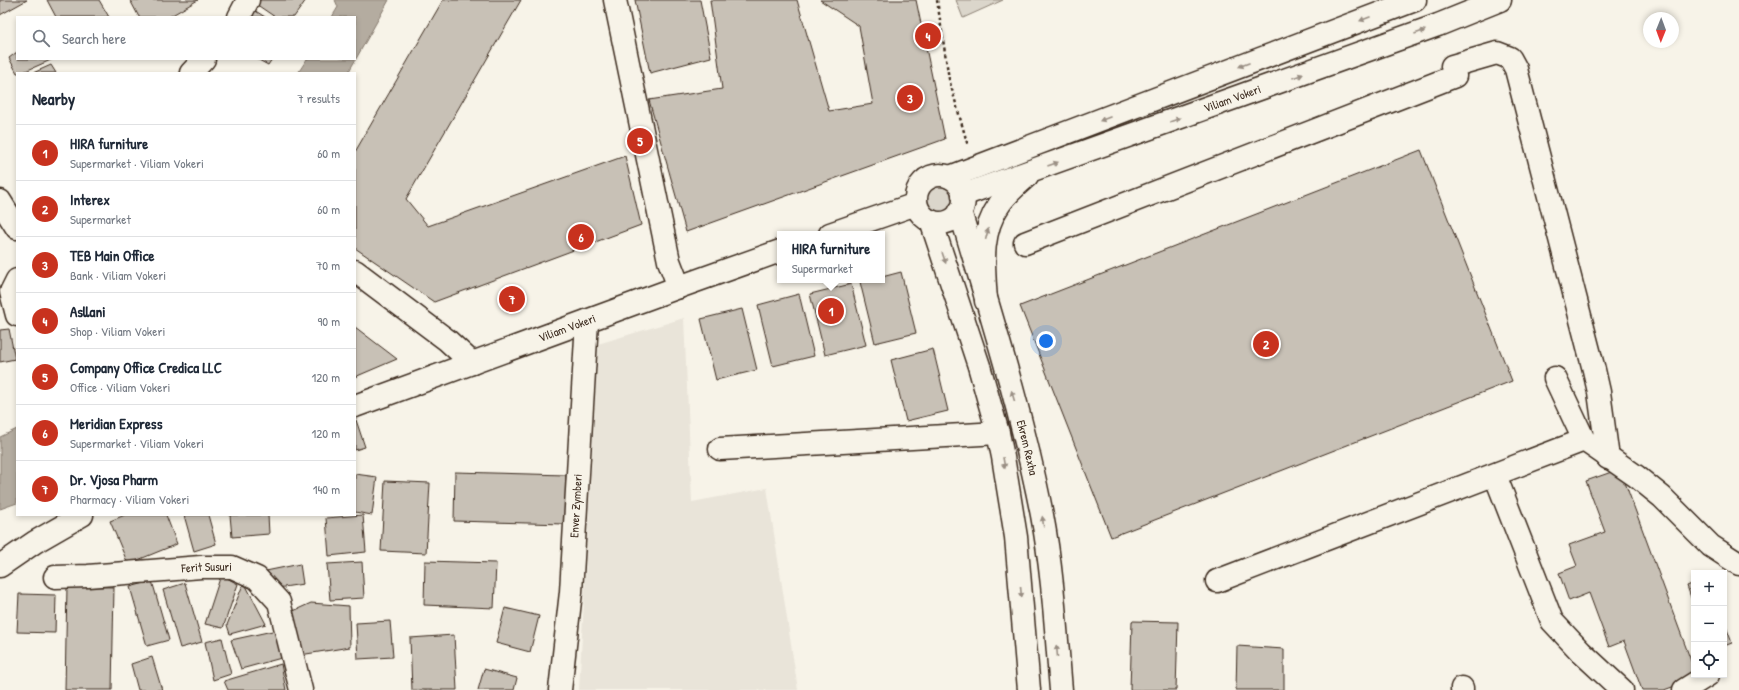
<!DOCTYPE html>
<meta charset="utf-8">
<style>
:root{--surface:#fff;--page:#f6f6f7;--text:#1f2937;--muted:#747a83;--line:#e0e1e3;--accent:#c8321e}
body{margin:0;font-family:"Patrick Hand",sans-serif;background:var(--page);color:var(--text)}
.controls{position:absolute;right:12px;bottom:12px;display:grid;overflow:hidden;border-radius:0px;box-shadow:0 2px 6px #0003}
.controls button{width:36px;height:36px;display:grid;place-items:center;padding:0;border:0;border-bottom:1px solid var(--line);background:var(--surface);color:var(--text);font:20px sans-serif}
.compass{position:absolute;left:1643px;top:12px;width:36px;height:36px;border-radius:50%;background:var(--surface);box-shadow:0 2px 6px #0003;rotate:181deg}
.you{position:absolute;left:1046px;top:341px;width:14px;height:14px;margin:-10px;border:3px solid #fff;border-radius:50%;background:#1a73e8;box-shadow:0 0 0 6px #1a73e833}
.badge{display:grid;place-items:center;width:26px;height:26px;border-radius:50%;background:var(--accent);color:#fff;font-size:13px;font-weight:700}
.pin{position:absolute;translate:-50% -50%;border:2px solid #fff;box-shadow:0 1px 4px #0006}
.popup{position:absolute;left:777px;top:231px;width:108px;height:52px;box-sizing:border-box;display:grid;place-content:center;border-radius:0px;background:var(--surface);filter:drop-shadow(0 1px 3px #0005);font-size:13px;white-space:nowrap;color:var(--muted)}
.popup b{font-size:15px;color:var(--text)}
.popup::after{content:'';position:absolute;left:50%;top:100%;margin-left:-8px;border:8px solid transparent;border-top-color:var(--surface)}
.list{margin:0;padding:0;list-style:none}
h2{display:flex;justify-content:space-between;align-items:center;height:52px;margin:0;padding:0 16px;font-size:17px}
h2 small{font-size:13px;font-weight:400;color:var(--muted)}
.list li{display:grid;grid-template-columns:26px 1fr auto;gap:12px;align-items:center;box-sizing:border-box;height:56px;padding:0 16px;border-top:1px solid var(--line)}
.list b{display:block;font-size:15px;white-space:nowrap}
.list p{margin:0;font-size:13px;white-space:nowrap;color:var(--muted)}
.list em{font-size:13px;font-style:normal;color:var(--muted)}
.icon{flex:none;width:22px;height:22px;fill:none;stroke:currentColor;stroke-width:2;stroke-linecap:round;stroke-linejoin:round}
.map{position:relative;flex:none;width:1739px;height:690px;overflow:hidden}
.search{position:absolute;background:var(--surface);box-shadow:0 2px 6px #0003;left:16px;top:16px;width:340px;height:44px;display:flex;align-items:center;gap:10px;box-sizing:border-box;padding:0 14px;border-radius:0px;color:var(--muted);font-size:15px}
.panel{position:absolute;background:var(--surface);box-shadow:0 2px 6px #0003;left:16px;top:72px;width:340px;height:444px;border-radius:0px}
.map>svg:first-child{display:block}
.built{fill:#e9e4d9}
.green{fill:#dbd6cb;stroke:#8b8074}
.water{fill:#b4aca0;stroke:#84786c}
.building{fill:#c8c1b6;stroke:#3b2a1e}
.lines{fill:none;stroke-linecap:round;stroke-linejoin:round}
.minor-casing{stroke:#3b2a1e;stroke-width:25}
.major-casing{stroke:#3b2a1e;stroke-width:25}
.path{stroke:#3b2a1e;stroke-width:2.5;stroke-dasharray:3 3;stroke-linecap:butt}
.minor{stroke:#f7f3e8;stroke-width:22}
.major{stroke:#f7f3e8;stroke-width:22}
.oneway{fill:#998e83}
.labels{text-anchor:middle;stroke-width:3;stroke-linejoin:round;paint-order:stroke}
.street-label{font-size:12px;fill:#3b2a1e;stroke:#f7f3e8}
</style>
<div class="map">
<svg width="1739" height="690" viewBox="0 0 1739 690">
<rect width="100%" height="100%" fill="#f7f3e8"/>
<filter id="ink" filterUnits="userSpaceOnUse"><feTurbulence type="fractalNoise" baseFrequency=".025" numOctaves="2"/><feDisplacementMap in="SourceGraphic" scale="8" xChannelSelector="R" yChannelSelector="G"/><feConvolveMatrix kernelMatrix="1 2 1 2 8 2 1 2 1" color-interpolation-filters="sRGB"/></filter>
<g filter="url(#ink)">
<!-- built -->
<polygon class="built" points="684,318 692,502 767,488 798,690 579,690 598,344"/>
<!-- green -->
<g class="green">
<polygon points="956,0 1003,0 963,18"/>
<path d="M935,179c9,-1 17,3 23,10l-4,23c-24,21 -50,-19 -19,-33z"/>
</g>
<!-- water -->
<g class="water">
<polygon points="335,0 389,0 348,73 298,73 307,59 355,59 355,17 332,17 338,7"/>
<polygon points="17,429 17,503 0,509 0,437"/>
</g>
<!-- building -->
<g class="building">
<polygon points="0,0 27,0 0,15"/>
<polygon points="47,0 99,0 109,17 56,17"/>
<polygon points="130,0 198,0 169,17 139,17"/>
<polygon points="254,0 306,0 294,17 275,17 253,2"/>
<polygon points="443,0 521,0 406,199 428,226 625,156 641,225 434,302 355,248 355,152"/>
<polygon points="635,0 700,0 711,57 650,73"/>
<polygon points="710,0 797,0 829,111 873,104 859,26 820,0 916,0 945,139 686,232 649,100 722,89"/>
<polygon points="254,10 265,17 248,17"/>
<polygon points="17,52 17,59 53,59 21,73 17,73 9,58"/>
<polygon points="257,59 272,59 268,65"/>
<polygon points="51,65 56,73 33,73"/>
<polygon points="1421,150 1512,381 1111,537 1020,306"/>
<polygon points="901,272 916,333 875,343 860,282 869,280 882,280 882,277"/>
<polygon points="851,284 866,345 825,355 810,294"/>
<polygon points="799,294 814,356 773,366 758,305"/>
<polygon points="742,309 757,370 716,380 701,319"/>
<polygon points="355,327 397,359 355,377"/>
<polygon points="9,329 15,359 0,362 0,330"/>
<polygon points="933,349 948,411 906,421 891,360"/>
<polygon points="355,420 356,420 365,447 355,450"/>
<polygon points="1620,469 1694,669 1694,675 1697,678 1664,690 1642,690 1624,641 1609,647 1589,593 1569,601 1559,573 1577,566 1569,545 1605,532 1586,481"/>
<polygon points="455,472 566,475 565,524 454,521"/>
<polygon points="355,474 377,477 372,515 355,512"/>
<polygon points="385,481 430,483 426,553 381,551"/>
<polygon points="125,515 166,515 177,544 128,564 110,521"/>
<polygon points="184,515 208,515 216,544 194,551"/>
<polygon points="230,515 268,515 269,534 232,537"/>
<polygon points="363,515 366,552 329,556 326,518"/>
<polygon points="425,561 496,563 494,608 424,605"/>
<polygon points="362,562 364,598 330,600 327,564"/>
<polygon points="300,564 303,584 271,589 266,571"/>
<polygon points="221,575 238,584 223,628 205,624"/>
<polygon points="152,581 169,640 147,646 130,587"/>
<polygon points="244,582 266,624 230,634 227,625"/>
<polygon points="185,583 202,642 180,648 163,590"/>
<polygon points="1694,583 1694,606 1687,586"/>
<polygon points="67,586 114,587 112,690 65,690"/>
<polygon points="19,594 56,595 55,633 17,632"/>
<polygon points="311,603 349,606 350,647 300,655 289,613"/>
<polygon points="505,608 539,616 530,652 496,643"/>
<polygon points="390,621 393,657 358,659 356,623"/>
<polygon points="1132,621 1178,622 1176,690 1130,690"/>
<polygon points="1724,621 1732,643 1724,646"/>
<polygon points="277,630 285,657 241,669 231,640"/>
<polygon points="454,635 457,690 412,690 410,638"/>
<polygon points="222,638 231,674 213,680 205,642"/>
<polygon points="1237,646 1284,649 1284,690 1236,690"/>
<polygon points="152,657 162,690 138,690 131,664"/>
<polygon points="281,664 286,690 228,690 224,681"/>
<polygon points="484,669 517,678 514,690 478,690"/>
</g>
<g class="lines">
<!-- minor casing -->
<g class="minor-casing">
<g id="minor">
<polyline points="615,0 669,261 679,287"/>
<polyline points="239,17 248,0"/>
<polyline points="1452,66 1497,53 1510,58 1516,69 1594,370 1599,392 1608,458"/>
<polyline points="191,73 204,59"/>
<polyline points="0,201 17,228"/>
<path id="s1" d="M960,211c30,101 62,201 82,304 11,58 14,117 19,175"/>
<polyline points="931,221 979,366 998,433 1003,457 1016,537 1029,690"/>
<polyline points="1025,243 1455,76"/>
<polyline points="355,271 447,340 472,363"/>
<polyline points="17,280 11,292 17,315"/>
<polyline points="1555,378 1584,440 1636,476 1662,497 1711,546 1739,564"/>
<polyline points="720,449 998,433"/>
<polyline points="1495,475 1552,621 1581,652 1622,690"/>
<path id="s2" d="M55,577l33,-1 113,-9h31l25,11 22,24 22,88"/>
<polyline points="1217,581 1584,440"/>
<path id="s3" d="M560,690l11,-98 16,-271"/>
<polyline points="1462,690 1462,688"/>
<polyline points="1684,690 1708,675"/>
</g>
</g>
<!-- major casing -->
<g class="major-casing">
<g id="major">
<circle cx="940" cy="199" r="24"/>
<polyline points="950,177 1415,0"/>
<path id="s4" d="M963,195l475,-170 62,-25"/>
<polyline points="830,234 916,204"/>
<path d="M986,301c-2,-33 -7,-67 13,-96 7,-11 18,-20 28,-29"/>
<path id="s5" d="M355,406l324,-119 101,-36"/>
<polyline points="0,566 35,542 82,515"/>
</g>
</g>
<!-- path -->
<polyline class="path" points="937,0 949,79 968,146"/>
<!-- minor -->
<use href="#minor" class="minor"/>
<!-- major -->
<use href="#major" class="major"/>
</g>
<!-- one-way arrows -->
<defs><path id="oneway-solid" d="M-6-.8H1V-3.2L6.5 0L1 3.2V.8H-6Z"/></defs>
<g class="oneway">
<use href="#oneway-solid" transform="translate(1365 19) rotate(159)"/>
<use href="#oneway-solid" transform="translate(1420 32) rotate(-20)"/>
<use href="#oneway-solid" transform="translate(1244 65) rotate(159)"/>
<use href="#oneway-solid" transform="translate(1298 76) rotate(-20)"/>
<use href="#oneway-solid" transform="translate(1105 119) rotate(159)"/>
<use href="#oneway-solid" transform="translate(1175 120) rotate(-20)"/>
<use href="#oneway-solid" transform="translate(1053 164) rotate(-20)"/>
<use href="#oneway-solid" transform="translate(987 234) rotate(-76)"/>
<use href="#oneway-solid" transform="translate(944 258) rotate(71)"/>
<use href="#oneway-solid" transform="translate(1013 396) rotate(-106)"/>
<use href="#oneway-solid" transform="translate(1004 463) rotate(80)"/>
<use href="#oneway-solid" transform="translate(1043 522) rotate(-98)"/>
<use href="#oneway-solid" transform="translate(1021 592) rotate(85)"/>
<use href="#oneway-solid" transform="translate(1057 651) rotate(-95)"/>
</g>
</g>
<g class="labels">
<!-- street labels -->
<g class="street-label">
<text dy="4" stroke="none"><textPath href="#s4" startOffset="286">Viliam Vokeri</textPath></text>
<text dy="4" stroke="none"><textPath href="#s5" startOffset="226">Viliam Vokeri</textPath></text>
<text dy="4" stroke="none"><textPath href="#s1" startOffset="246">Ekrem Rexha</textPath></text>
<text dy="4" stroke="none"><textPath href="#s3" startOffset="185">Enver Zymberi</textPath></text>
<text dy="4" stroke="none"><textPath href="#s2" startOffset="152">Ferit Susuri</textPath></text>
</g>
</g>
</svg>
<div class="controls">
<button>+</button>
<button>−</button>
<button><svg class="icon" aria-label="locate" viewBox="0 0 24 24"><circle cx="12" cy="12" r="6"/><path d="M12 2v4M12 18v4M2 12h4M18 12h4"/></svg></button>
</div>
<svg class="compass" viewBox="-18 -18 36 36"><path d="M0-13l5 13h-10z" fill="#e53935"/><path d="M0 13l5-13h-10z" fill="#747a83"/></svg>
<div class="you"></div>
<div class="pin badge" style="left:831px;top:311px">1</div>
<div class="popup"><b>HIRA furniture</b>Supermarket</div>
<div class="pin badge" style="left:1266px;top:344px">2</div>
<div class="pin badge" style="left:910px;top:98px">3</div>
<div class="pin badge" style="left:928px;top:36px">4</div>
<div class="pin badge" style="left:640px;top:141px">5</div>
<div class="pin badge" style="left:581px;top:237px">6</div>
<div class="pin badge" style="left:512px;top:299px">7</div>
<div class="search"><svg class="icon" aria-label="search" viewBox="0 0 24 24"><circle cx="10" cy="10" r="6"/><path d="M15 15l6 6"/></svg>Search here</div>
<section class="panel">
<h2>Nearby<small>7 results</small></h2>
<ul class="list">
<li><span class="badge">1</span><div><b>HIRA furniture</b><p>Supermarket · Viliam Vokeri</p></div><em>60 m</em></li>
<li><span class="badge">2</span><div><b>Interex</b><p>Supermarket</p></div><em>60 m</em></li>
<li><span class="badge">3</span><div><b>TEB Main Office</b><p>Bank · Viliam Vokeri</p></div><em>70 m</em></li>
<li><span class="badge">4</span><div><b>Asllani</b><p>Shop · Viliam Vokeri</p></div><em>90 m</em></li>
<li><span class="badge">5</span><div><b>Company Office Credica LLC</b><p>Office · Viliam Vokeri</p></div><em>120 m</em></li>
<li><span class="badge">6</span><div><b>Meridian Express</b><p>Supermarket · Viliam Vokeri</p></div><em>120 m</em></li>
<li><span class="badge">7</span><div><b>Dr. Vjosa Pharm</b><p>Pharmacy · Viliam Vokeri</p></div><em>140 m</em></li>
</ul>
</section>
</div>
